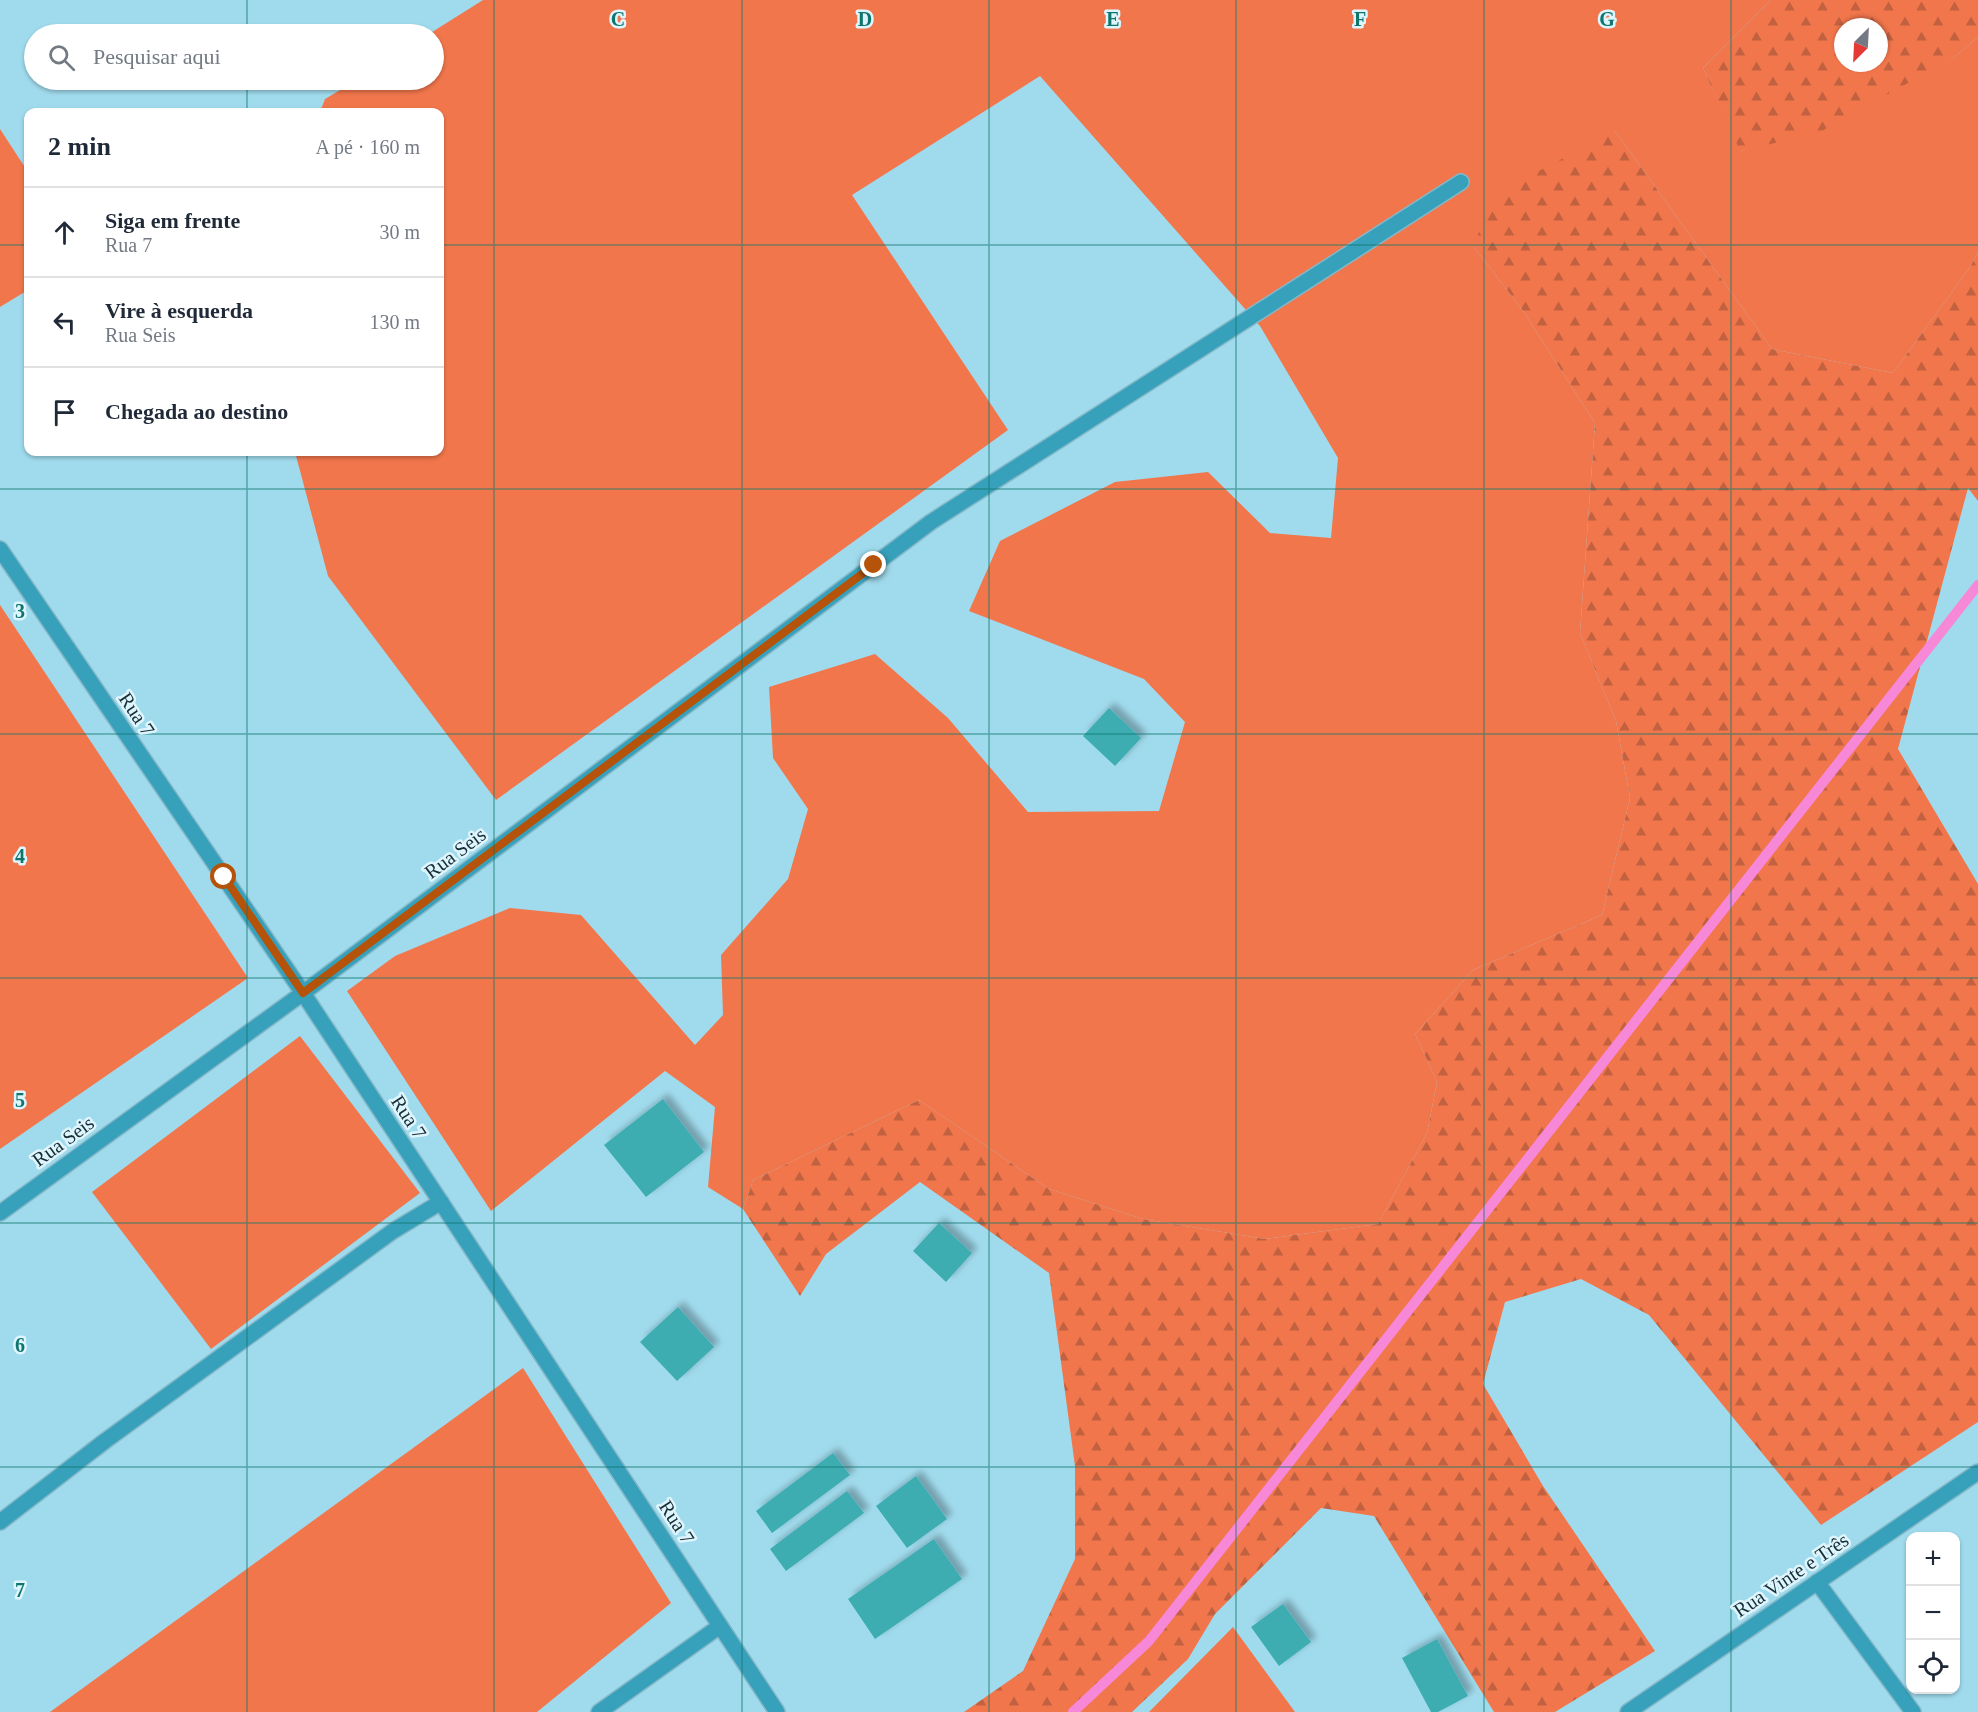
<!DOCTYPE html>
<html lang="pt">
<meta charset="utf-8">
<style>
:root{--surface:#fff;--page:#f6f6f7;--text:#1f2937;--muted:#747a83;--line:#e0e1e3}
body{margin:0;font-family:"Times New Roman",serif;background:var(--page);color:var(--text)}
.controls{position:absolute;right:18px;bottom:18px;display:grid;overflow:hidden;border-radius:12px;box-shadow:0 2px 4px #0004}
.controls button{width:54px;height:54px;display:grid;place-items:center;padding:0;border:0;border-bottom:2px solid var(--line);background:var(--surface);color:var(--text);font:30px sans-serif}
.compass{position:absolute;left:1834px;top:18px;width:54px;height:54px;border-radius:50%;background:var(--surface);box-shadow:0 2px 4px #0004;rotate:204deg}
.stop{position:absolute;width:18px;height:18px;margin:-14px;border:4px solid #b45309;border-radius:50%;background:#fff}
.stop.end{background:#b45309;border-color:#fff;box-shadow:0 2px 6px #0008}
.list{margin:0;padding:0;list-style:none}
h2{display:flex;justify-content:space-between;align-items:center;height:78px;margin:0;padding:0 24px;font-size:26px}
h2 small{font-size:20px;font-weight:400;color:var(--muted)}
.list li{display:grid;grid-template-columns:39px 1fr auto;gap:18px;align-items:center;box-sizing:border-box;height:90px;padding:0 24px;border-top:2px solid var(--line)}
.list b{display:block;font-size:22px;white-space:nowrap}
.list p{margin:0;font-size:20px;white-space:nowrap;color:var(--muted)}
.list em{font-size:20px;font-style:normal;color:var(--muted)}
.icon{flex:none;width:33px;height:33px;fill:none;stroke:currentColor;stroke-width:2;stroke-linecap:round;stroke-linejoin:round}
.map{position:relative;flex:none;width:1978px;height:1712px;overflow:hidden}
.search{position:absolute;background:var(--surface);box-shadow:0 2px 4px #0004;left:24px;top:24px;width:420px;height:66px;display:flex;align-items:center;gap:15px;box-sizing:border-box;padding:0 21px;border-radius:33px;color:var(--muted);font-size:22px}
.panel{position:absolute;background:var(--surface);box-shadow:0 2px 4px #0004;left:24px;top:108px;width:420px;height:348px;border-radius:12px}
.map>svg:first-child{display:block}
.green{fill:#f1764c}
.forest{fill:url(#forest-firs);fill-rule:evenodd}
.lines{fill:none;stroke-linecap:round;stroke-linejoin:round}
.stream{stroke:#f787d7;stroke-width:10}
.building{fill:#3cadb2;filter:url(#shadow)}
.minor-casing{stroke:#84b8c8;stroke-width:18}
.minor{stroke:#37a0bb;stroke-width:15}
.route{stroke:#b45309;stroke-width:8}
.grid{fill:none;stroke:#0f766e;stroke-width:1.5;stroke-opacity:0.55}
.labels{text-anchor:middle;stroke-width:5;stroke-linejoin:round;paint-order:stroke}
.street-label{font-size:20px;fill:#152d34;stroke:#dff5fd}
.grid-label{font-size:20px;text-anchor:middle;font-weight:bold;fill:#0f766e;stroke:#dff5fd;stroke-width:5;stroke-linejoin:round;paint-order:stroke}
</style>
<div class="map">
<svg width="1978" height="1712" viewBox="0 0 1978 1712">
<defs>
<pattern id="forest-firs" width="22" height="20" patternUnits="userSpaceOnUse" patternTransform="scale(1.5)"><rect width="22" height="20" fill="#f1764c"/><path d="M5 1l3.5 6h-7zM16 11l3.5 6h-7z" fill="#c26140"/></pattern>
<filter id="shadow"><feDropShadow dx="5.5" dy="-5.5" stdDeviation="3" flood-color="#0004"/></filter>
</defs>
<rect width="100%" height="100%" fill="#a0dbed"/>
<!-- green -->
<g class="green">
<polygon points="483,0 1771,0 1703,68 1741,151 1953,58 1978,37 1978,252 1970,267 1893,373 1772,349 1615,131 1474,247 1523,311 1595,423 1580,633 1616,721 1630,798 1602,915 1473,970 1415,1034 1437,1082 1427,1133 1378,1224 1265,1239 1143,1219 1049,1189 919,1100 753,1180 743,1209 708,1187 715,1107 665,1071 491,1211 347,991 395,956 510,908 581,915 695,1045 723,1015 721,955 788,879 808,809 773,758 769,687 875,654 948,718 1028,812 1159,811 1185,722 1144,679 969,611 1000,541 1115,482 1208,472 1270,533 1331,538 1338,458 1260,326 1040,76 852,195 1008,430 496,800 328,576 295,452 440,452 440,112 320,112 325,99 357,80 434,80 434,34 429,34"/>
<polygon points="0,129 28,172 28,290 0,307"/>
<polygon points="0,605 248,978 0,1149"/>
<polygon points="300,1036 420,1193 211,1349 92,1192"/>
<polygon points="523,1368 671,1603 537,1712 50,1712"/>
<polygon points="1233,1627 1295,1712 1149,1712"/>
</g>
<!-- forest -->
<g class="forest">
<path d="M1771,0h207v37l-25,21 -135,75 -78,18 -37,-83zM1843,27h36v36h-36z"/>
<polygon points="1615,131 1772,349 1893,373 1970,267 1978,252 1978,501 1968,488 1898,749 1978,884 1978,1422 1821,1525 1649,1315 1581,1279 1505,1302 1483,1384 1543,1486 1655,1651 1555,1712 1494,1712 1374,1516 1321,1508 1215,1614 1188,1659 1132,1712 964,1712 1023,1671 1075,1559 1075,1466 1049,1273 920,1182 826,1254 800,1296 743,1209 753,1180 919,1100 1049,1189 1143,1219 1265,1239 1378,1224 1427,1133 1437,1082 1415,1034 1473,970 1602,915 1630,798 1616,721 1580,633 1595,423 1523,311 1474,247 1491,196"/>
</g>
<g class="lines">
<!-- stream -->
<polyline class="stream" points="1073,1712 1149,1641 1978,585"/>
</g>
<!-- building -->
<g class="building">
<polygon points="1109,708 1141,738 1115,766 1083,736"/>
<polygon points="663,1099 704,1152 646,1197 604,1145"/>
<polygon points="939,1223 972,1253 946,1282 913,1251"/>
<polygon points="678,1307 714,1347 677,1381 640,1342"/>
<polygon points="833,1453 850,1475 772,1533 756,1511"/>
<polygon points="916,1476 947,1519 907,1548 876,1506"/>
<polygon points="847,1491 864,1513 786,1571 770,1549"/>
<polygon points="934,1539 962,1579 875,1639 848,1599"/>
<polygon points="1283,1604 1311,1642 1279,1666 1251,1627"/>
<polygon points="1437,1639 1468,1696 1438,1712 1431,1712 1402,1658"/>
</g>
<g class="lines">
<!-- minor casing -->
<g class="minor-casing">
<g id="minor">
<polyline points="0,549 303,993 777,1712"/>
<polyline points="0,1213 303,993 931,522 1461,182"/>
<polyline points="0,1522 105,1441 393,1231 441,1202"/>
<polyline points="1817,1582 1913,1712"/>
<polyline points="599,1712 720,1626"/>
<polyline points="1628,1712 1978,1472"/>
</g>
</g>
<!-- minor -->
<use href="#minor" class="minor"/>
</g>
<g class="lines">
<!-- route -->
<polyline class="route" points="224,877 303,993 874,565"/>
</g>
<!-- grid -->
<path class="grid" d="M247,0v34M494,0v1712M742,0v1712M989,0v1712M1236,0v1712M1484,0v1712M1731,0v1712M247,80v32M0,245h28M440,245h1538M247,452v1260M0,489h1978M0,734h1978M0,978h1978M0,1223h1978M0,1467h1978"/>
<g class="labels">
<!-- street labels -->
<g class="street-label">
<text transform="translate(137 714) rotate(56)" y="7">Rua 7</text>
<text transform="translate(455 853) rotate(-37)" y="7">Rua Seis</text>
<text transform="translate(409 1117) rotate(57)" y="7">Rua 7</text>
<text transform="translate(63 1141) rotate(-36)" y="7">Rua Seis</text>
<text transform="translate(677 1522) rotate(57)" y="7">Rua 7</text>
<text transform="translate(1791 1575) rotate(-34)" y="7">Rua Vinte e Três</text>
</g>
</g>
<g class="grid-label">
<text x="618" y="26">C</text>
<text x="865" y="26">D</text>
<text x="1113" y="26">E</text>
<text x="1360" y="26">F</text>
<text x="1607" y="26">G</text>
<text x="20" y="618">3</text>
<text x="20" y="863">4</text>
<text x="20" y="1107">5</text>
<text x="20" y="1352">6</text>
<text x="20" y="1597">7</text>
</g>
</svg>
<div class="controls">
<button>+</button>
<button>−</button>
<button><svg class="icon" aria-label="locate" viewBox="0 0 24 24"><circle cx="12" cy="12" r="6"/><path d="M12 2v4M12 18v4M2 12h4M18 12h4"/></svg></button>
</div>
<svg class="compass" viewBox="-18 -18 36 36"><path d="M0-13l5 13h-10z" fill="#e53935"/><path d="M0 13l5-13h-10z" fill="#747a83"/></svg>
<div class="stop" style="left:224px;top:877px"></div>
<div class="stop end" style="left:874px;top:565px"></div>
<div class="search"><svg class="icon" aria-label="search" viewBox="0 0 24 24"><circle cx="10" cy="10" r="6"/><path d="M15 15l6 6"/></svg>Pesquisar aqui</div>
<section class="panel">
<h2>2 min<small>A pé · 160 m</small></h2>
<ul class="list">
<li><svg class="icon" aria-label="ahead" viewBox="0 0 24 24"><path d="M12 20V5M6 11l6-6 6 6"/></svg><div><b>Siga em frente</b><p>Rua 7</p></div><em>30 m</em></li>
<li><svg class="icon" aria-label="left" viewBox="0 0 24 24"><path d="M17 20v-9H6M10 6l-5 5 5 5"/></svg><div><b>Vire à esquerda</b><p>Rua Seis</p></div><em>130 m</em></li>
<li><svg class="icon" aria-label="arrive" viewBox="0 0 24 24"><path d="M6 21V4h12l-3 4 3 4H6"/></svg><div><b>Chegada ao destino</b></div></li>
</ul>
</section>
</div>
